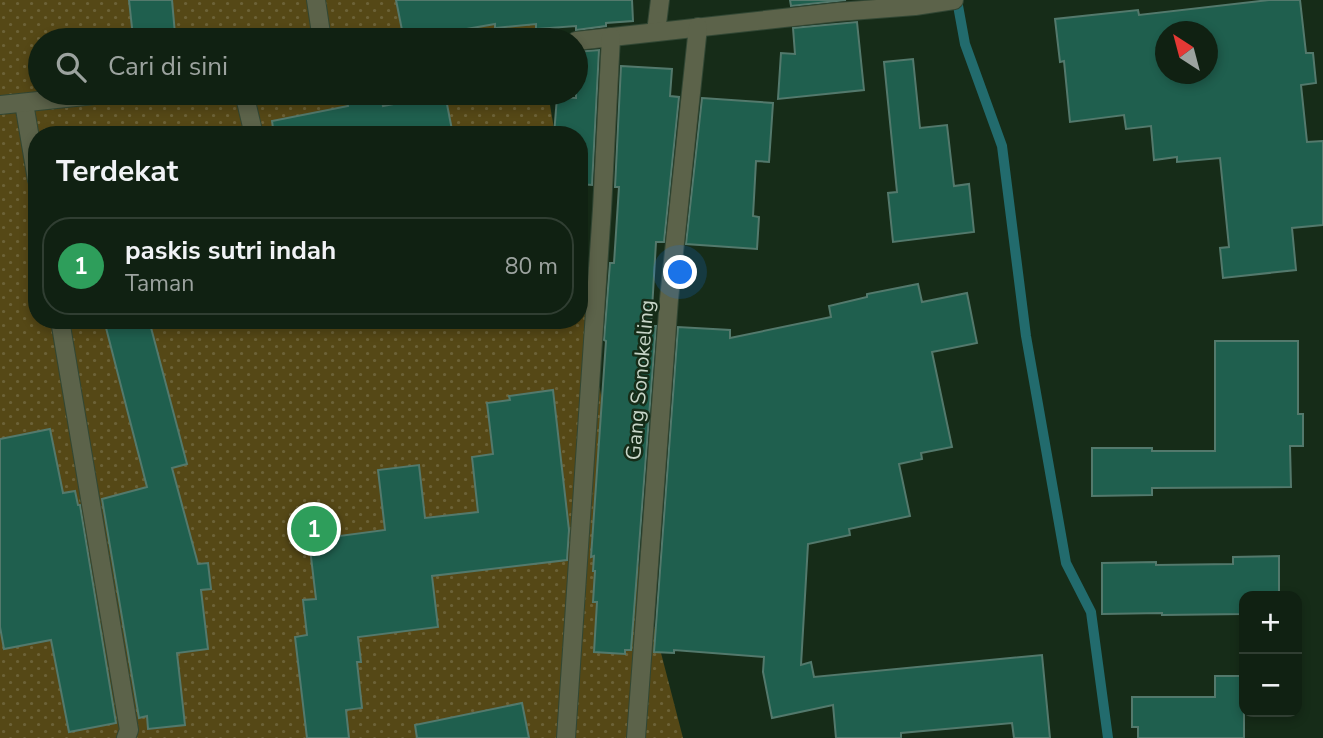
<!DOCTYPE html>
<html lang="id">
<meta charset="utf-8">
<style>
:root{--surface:#102112;--page:#1e2e20;--text:#f1f3f6;--muted:#9ca39f;--line:#303e32;--accent:#0b8043}
body{margin:0;font-family:"Nunito Sans",sans-serif;background:var(--page);color:var(--text)}
.controls{position:absolute;right:21px;bottom:21px;display:grid;overflow:hidden;border-radius:14px;box-shadow:0 4px 10px #0003}
.controls button{width:63px;height:63px;display:grid;place-items:center;padding:0;border:0;border-bottom:2px solid var(--line);background:var(--surface);color:var(--text);font:35px sans-serif}
.compass{position:absolute;left:1155px;top:21px;width:63px;height:63px;border-radius:50%;background:var(--surface);box-shadow:0 4px 10px #0003;rotate:324deg}
.you{position:absolute;left:681px;top:273px;width:24px;height:24px;margin:-18px;border:5px solid #fff;border-radius:50%;background:#1a73e8;box-shadow:0 0 0 10px #1a73e833}
.badge{display:grid;place-items:center;width:46px;height:46px;border-radius:50%;background:var(--accent);color:#fff;font-size:23px;font-weight:700}
.pin{position:absolute;translate:-50% -50%;border:4px solid #fff;box-shadow:0 2px 7px #0006}
.list{margin:0;padding:0;list-style:none}
h2{display:flex;justify-content:space-between;align-items:center;height:91px;margin:0;padding:0 28px;font-size:30px}
h2 small{font-size:23px;font-weight:400;color:var(--muted)}
.list li{display:grid;grid-template-columns:46px 1fr auto;gap:21px;align-items:center;box-sizing:border-box;height:98px;margin:0 14px 14px;padding:0 14px;border:2px solid var(--line);border-radius:28px}
.list b{display:block;font-size:26px;white-space:nowrap}
.list p{margin:0;font-size:23px;white-space:nowrap;color:var(--muted)}
.list em{font-size:23px;font-style:normal;color:var(--muted)}
.icon{flex:none;width:38px;height:38px;fill:none;stroke:currentColor;stroke-width:2;stroke-linecap:round;stroke-linejoin:round}
.map{position:relative;flex:none;width:1323px;height:738px;overflow:hidden}
.search{position:absolute;background:var(--surface);box-shadow:0 4px 10px #0003;left:28px;top:28px;width:560px;height:77px;display:flex;align-items:center;gap:18px;box-sizing:border-box;padding:0 24px;border-radius:38px;color:var(--muted);font-size:26px}
.panel{position:absolute;background:var(--surface);box-shadow:0 4px 10px #0003;left:28px;top:126px;width:560px;height:203px;border-radius:28px}
.map>svg:first-child{display:block}
.green{fill:url(#green-dots)}
.lines{fill:none;stroke-linecap:round;stroke-linejoin:round}
.stream{stroke:#226b6d;stroke-width:10}
.building{fill:#1f5f4e;stroke:#53796c;stroke-width:2;fill-rule:evenodd}
.street-casing{stroke:#324734;stroke-width:20}
.street{stroke:#5c634a;stroke-width:18}
.labels{text-anchor:middle;stroke-width:5;stroke-linejoin:round;paint-order:stroke}
.street-label{font-size:21px;fill:#c8d6c9;stroke:#162c18}
</style>
<div class="map">
<svg width="1323" height="738" viewBox="0 0 1323 738">
<defs>
<pattern id="green-dots" width="8" height="8" patternUnits="userSpaceOnUse" patternTransform="scale(1.75)"><rect width="8" height="8" fill="#554816"/><path d="M2 2h.1M6 6h.1" fill="none" stroke="#6c6237" stroke-width="1.8" stroke-linecap="round"/></pattern>
</defs>
<rect width="100%" height="100%" fill="#162c18"/>
<!-- green -->
<polygon class="green" points="0,0 531,0 538,40 40,40 40,93 548,93 555,135 37,135 37,320 579,320 579,272 616,479 683,738 0,738"/>
<g class="lines">
<!-- stream -->
<polyline class="stream" points="957,0 965,44 1002,146 1026,336 1066,563 1091,612 1108,738"/>
</g>
<!-- building -->
<g class="building">
<polygon points="129,0 172,0 175,34 133,37"/>
<polygon points="396,0 632,0 633,21 606,23 606,26 576,30 576,26 536,29 536,24 495,28 495,24 404,40"/>
<polygon points="790,0 846,0 791,6"/>
<path d="M1269,0h31l6,53h7l3,30 -15,2 6,57 16,-1v84l-31,3 4,42 -73,8 -3,-30 9,-1 -9,-89 -43,4v-5l-23,3 -3,-34 -25,3 -2,-14 -54,7 -6,-61 -4,1 -5,-43 83,-9 1,5zM1166,32h42v42h-42z"/>
<polygon points="857,22 864,90 778,99 781,53 795,54 793,28"/>
<polygon points="599,50 592,185 579,184 579,135 554,135 557,97 576,98 576,52"/>
<polygon points="913,59 920,128 947,125 954,186 969,184 974,232 893,242 888,193 897,192 884,62"/>
<polygon points="621,66 672,69 670,96 679,97 664,242 656,242 651,326 656,326 631,650 625,650 625,654 594,652 597,602 593,602 595,571 593,571 594,556 591,557 606,341 604,340 610,263 614,263 619,187 615,187"/>
<polygon points="345,93 380,93 383,106 445,94 453,135 274,135 272,121 348,106"/>
<polygon points="702,98 773,103 769,162 756,161 753,216 759,217 757,249 686,244"/>
<polygon points="918,284 922,302 967,293 977,343 932,352 952,447 921,453 922,459 899,464 910,516 849,529 850,535 808,544 801,665 811,662 814,677 1042,655 1050,738 1014,738 1012,723 901,733 901,738 836,738 833,705 772,718 763,672 764,657 674,650 674,653 654,652 678,327 730,330 730,338 831,317 829,306 867,297 867,294"/>
<polygon points="104,320 149,320 187,464 172,468 198,564 208,563 211,589 201,590 208,649 177,653 185,725 148,729 147,716 139,718 102,499 147,487"/>
<polygon points="1215,341 1298,341 1298,414 1303,414 1303,446 1290,446 1291,487 1152,488 1152,495 1092,496 1092,448 1152,448 1152,451 1215,451"/>
<polygon points="553,390 569,530 567,560 432,576 438,627 358,637 361,662 357,662 362,708 346,710 349,738 307,738 295,637 307,635 303,600 316,599 309,540 385,530 378,470 419,465 425,518 478,512 472,457 493,454 487,403 510,400 509,396"/>
<polygon points="50,429 63,493 75,491 78,505 80,505 116,723 69,732 51,640 4,649 0,627 0,439"/>
<polygon points="1279,556 1279,596 1244,596 1244,614 1162,615 1162,613 1102,614 1102,563 1156,562 1156,565 1233,564 1233,557"/>
<polygon points="1215,676 1244,676 1244,738 1138,738 1138,727 1132,727 1132,697 1215,697"/>
<polygon points="522,703 529,738 417,738 415,725"/>
</g>
<g class="lines">
<!-- street casing -->
<g class="street-casing">
<g id="street">
<polyline points="316,0 322,40"/>
<polyline points="656,32 660,0"/>
<polyline points="576,41 838,12 915,6 954,0"/>
<polyline points="244,93 254,135"/>
<polyline points="24,103 37,180"/>
<polyline points="0,105 113,93"/>
<polyline points="60,320 129,730 126,738"/>
<polyline points="566,738 602,209 611,37"/>
<polyline points="636,738 669,299 698,27"/>
</g>
</g>
<!-- street -->
<use href="#street" class="street"/>
</g>
<g class="labels">
<!-- street labels -->
<g class="street-label">
<text transform="translate(640 380) rotate(-85)" y="7">Gang Sonokeling</text>
</g>
</g>
</svg>
<div class="controls">
<button>+</button>
<button>−</button>
</div>
<svg class="compass" viewBox="-18 -18 36 36"><path d="M0-13l5 13h-10z" fill="#e53935"/><path d="M0 13l5-13h-10z" fill="#9ca39f"/></svg>
<div class="you"></div>
<div class="pin badge" style="left:314px;top:529px;background:#2e9e5b">1</div>
<div class="search"><svg class="icon" aria-label="search" viewBox="0 0 24 24"><circle cx="10" cy="10" r="6"/><path d="M15 15l6 6"/></svg>Cari di sini</div>
<section class="panel">
<h2>Terdekat<small></small></h2>
<ul class="list">
<li><span class="badge" style="background:#2e9e5b">1</span><div><b>paskis sutri indah</b><p>Taman</p></div><em>80 m</em></li>
</ul>
</section>
</div>
